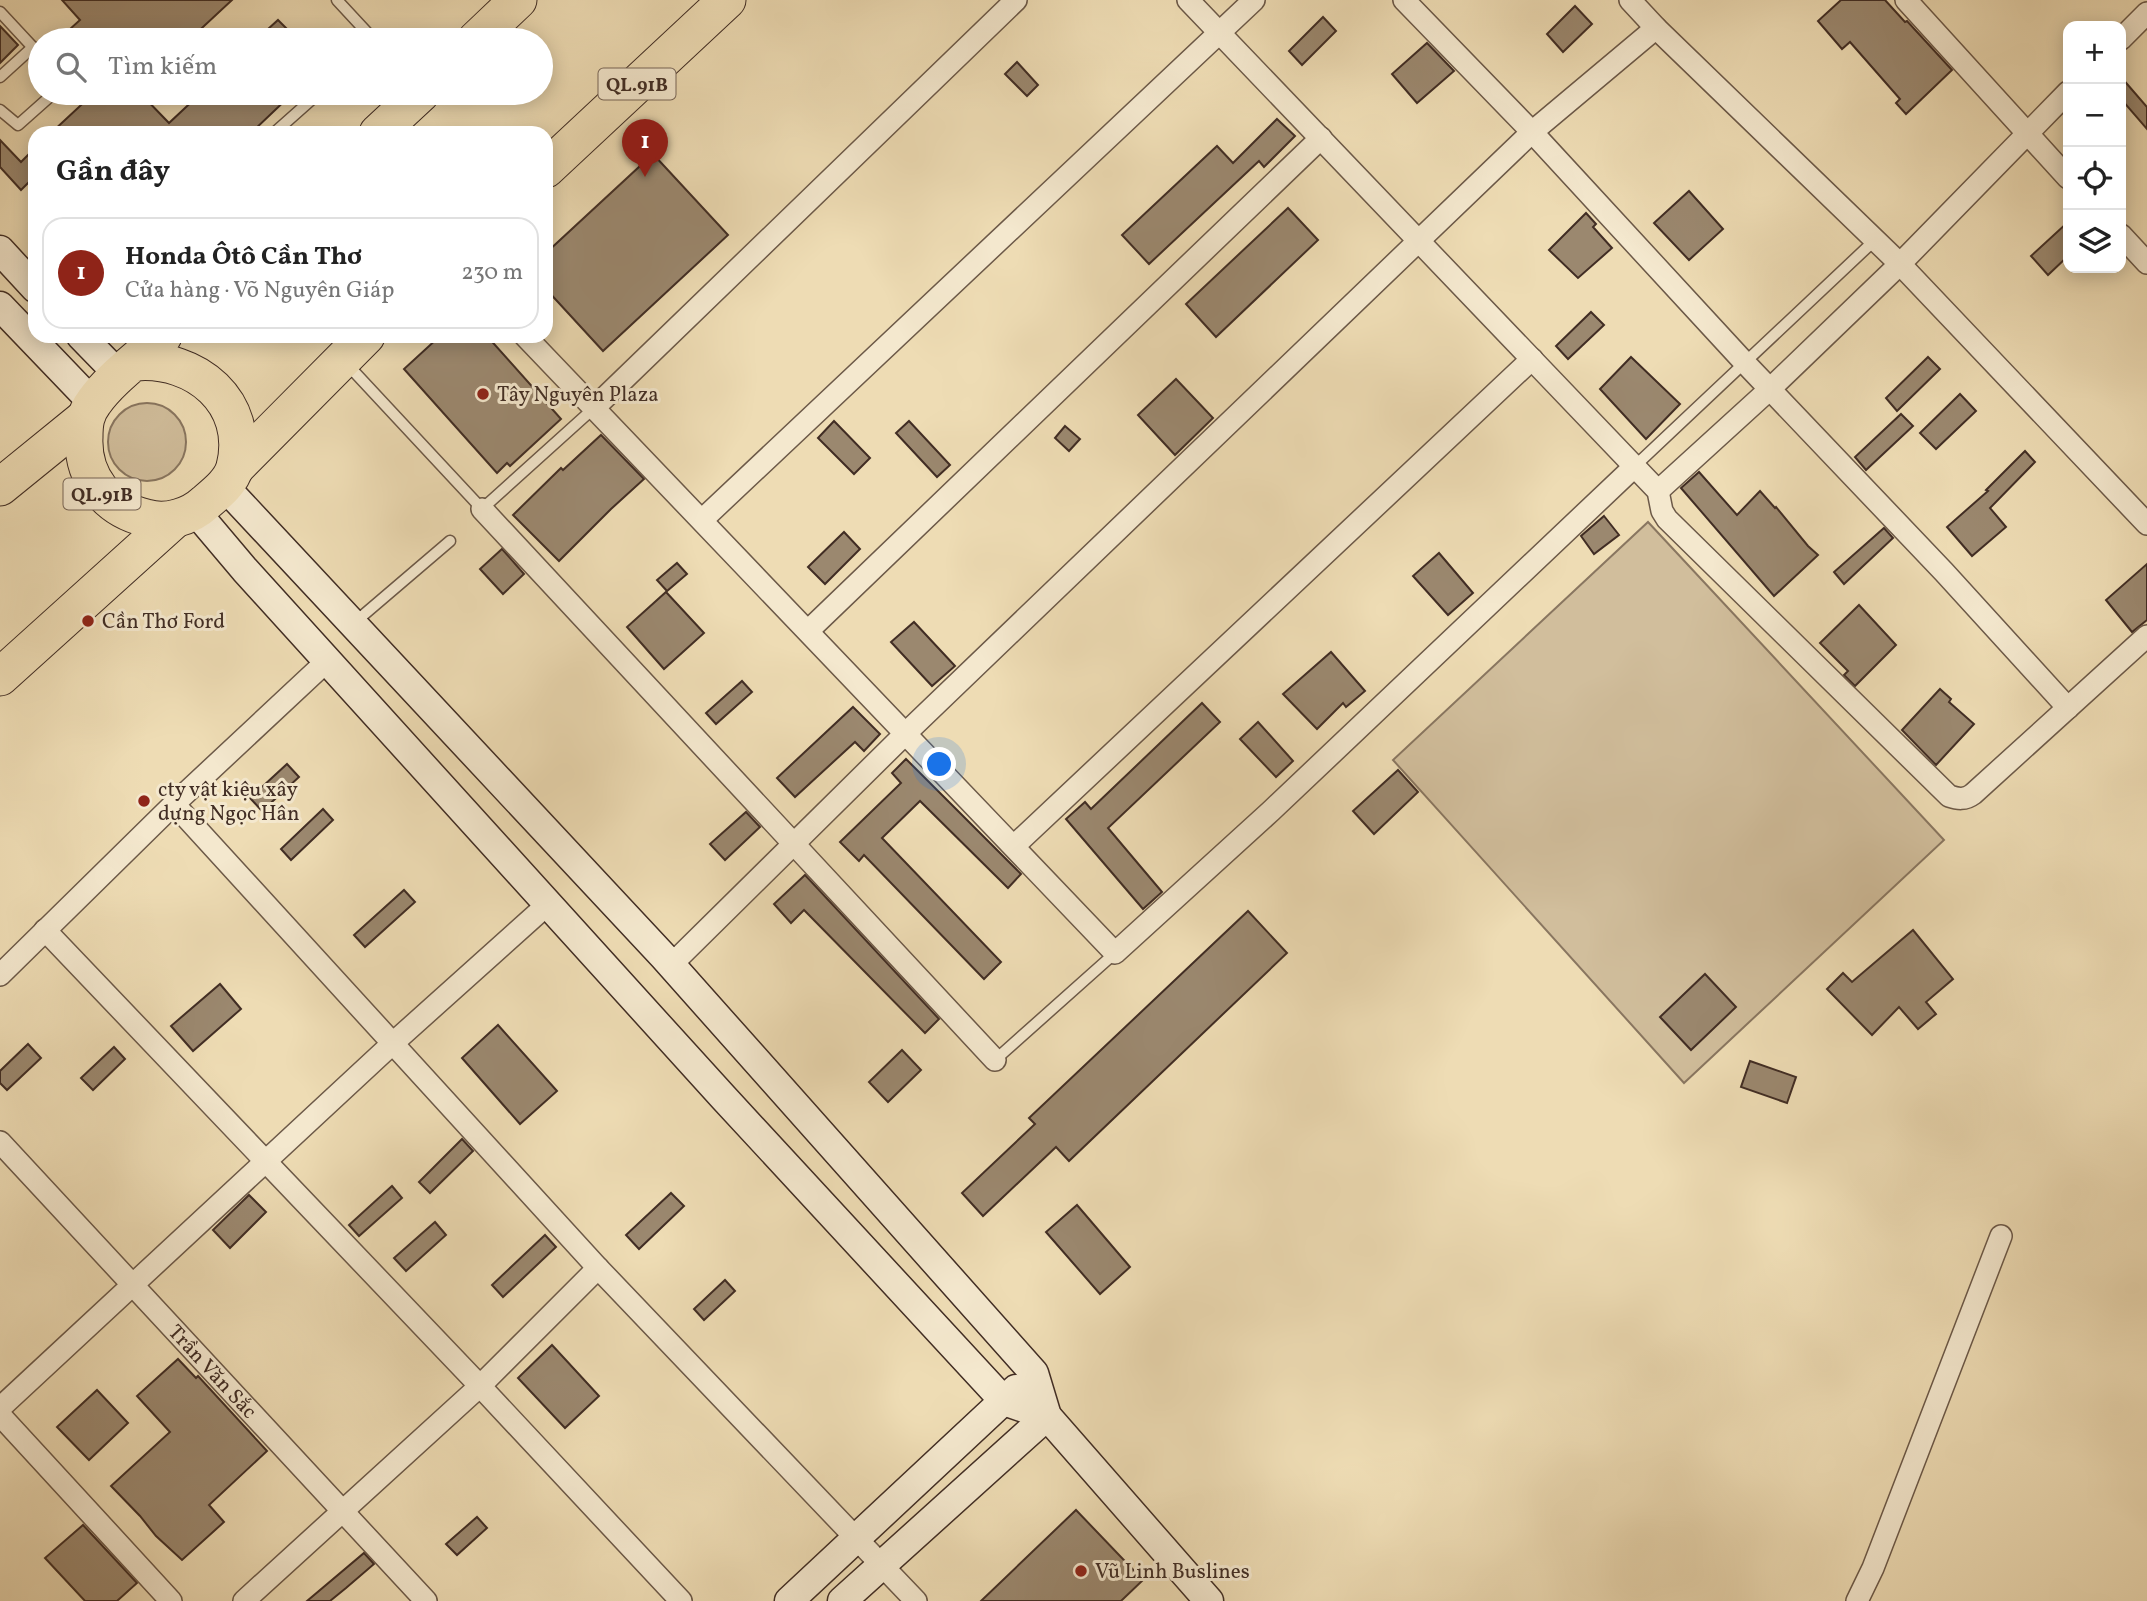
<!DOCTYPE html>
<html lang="vi">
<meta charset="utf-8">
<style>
:root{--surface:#fff;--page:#f6f6f6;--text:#222;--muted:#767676;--line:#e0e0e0;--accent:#8f2418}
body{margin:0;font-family:Vollkorn,serif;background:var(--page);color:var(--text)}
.controls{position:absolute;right:21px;top:21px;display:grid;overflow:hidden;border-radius:14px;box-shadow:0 4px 18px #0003}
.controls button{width:63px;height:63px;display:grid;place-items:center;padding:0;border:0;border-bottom:2px solid var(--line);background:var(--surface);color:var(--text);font:35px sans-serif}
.you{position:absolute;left:940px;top:765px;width:24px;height:24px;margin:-18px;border:5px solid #fff;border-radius:50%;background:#1a73e8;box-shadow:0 0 0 10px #1a73e833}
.badge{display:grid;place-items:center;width:46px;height:46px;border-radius:50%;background:var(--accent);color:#fff;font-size:23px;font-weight:700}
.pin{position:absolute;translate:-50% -58px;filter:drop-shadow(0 2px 4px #0008)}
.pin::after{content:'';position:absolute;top:37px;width:24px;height:21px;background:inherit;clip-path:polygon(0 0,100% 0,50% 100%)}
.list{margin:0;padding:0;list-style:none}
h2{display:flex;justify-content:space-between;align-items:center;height:91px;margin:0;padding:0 28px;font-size:30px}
h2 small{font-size:23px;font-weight:400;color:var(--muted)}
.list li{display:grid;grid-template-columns:46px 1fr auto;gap:21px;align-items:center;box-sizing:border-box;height:112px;margin:0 14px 14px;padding:0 14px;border:2px solid var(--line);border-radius:21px}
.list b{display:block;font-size:26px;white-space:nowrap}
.list p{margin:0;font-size:23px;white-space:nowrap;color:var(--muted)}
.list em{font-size:23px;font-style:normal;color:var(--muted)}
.icon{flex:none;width:38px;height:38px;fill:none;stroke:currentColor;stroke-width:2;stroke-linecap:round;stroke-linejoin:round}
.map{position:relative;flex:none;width:2147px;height:1601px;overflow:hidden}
.search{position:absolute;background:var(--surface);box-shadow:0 4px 18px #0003;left:28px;top:28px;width:525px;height:77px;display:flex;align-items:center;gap:18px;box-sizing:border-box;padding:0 24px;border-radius:38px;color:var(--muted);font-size:26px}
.panel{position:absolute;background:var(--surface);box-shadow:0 4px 18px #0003;left:28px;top:126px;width:525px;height:217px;border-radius:21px}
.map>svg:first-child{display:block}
.green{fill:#d1be9c;stroke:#897660;stroke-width:2}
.building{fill:#9b886f;stroke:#412d24;stroke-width:2}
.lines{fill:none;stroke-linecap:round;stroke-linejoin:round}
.lane-casing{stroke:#6c5948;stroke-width:13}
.street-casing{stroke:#6c5948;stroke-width:24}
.secondary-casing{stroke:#412d24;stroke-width:31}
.highway-casing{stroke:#412d24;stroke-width:39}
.lane{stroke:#f4e8ce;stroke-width:10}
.street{stroke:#f4e8ce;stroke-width:21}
.secondary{stroke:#f4e8ce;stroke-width:28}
.highway{stroke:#eedcb4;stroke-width:37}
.poi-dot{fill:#8f2418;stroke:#f4e8ce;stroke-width:2.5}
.labels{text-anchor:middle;stroke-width:6;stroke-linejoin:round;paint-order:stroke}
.shield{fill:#f4e8ce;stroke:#776557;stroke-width:2}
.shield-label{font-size:19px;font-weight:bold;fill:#412d24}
.poi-label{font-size:21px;fill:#412d24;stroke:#f4e8ce;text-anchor:start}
.street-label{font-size:21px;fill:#412d24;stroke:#f4e8ce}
</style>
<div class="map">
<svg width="2147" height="1601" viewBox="0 0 2147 1601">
<rect width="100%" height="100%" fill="#eedcb4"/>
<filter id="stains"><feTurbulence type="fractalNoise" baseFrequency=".00286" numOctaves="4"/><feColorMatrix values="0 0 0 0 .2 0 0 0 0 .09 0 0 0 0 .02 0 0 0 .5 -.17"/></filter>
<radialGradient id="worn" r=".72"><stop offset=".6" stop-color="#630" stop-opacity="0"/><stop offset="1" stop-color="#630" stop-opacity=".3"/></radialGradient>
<!-- green -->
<g class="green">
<circle cx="147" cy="442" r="39"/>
<polygon points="1648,522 1944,840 1684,1083 1393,760"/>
</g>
<!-- building -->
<g class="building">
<polygon points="62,0 232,0 189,40 58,40 80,20"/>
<polygon points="1841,0 1885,0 1905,22 1907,21 1952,70 1906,114 1896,103 1900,99 1850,42 1842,49 1818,21"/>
<polygon points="1575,6 1592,24 1563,52 1547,34"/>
<polygon points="1323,17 1336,31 1302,65 1289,51"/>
<polygon points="278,20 298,40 256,40"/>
<polygon points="0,26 18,45 0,63"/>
<polygon points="1427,43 1454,71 1417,103 1392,74"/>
<polygon points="1017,62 1038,85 1027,96 1005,74"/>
<polygon points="2121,77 2147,107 2147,129 2121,99"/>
<polygon points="94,93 140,93 169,123 201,93 293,93 251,133 51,133"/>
<polygon points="1277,119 1295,136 1264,167 1259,161 1149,264 1122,235 1217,146 1233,163"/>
<polygon points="0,140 21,162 35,148 35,176 21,190 0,167"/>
<polygon points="653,154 728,235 603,351 546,289 546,253"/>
<polygon points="1689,191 1723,229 1689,260 1654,223"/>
<polygon points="1288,208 1318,240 1216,337 1186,304"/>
<polygon points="1586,213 1596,224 1593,227 1612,248 1578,278 1549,250"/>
<polygon points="2068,222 2068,256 2048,275 2031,256"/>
<polygon points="1591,312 1604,325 1568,359 1556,346"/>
<polygon points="440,336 487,336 561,419 510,466 507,463 497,473 404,369"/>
<polygon points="1631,357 1680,404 1646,439 1600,389"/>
<polygon points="1928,357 1940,369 1897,411 1886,398"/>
<polygon points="1176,379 1213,418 1175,455 1138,415"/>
<polygon points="1960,394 1976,411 1936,449 1920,433"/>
<polygon points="1901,414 1913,426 1866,470 1855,457"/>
<polygon points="834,421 870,458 854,474 818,438"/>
<polygon points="909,421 950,465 937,477 896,433"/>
<polygon points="1065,426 1080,439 1069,451 1055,438"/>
<polygon points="601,435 644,479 611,509 559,561 513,515 561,468 563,470"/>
<polygon points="2025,451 2035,462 1990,508 2006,527 1972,556 1947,527 1988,491 1986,490"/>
<polygon points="1699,472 1737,515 1760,491 1775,508 1776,507 1808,546 1818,555 1774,596 1681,488"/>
<polygon points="1604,516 1619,535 1594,554 1581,536"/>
<polygon points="1884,528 1893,538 1844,584 1834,572"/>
<polygon points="844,532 860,549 825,584 808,567"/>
<polygon points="502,549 524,574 503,594 480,569"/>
<polygon points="1439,553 1473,593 1448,615 1413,576"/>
<polygon points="677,563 687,574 667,591 657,580"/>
<polygon points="2147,564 2147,620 2132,632 2106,600"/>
<polygon points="666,592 704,633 664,669 627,627"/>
<polygon points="1859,605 1896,645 1855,686 1844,675 1848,671 1820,643"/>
<polygon points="914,622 955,666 932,686 891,642"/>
<polygon points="1331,652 1365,691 1346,707 1343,703 1317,729 1283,694"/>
<polygon points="742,681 752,692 716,724 706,713"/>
<polygon points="1940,689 1951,699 1949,702 1974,724 1936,765 1902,730"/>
<polygon points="1202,703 1220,722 1108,828 1162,892 1143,909 1066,819 1085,802 1091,809"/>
<polygon points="853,707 880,734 864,751 855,742 795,797 777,778"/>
<polygon points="1258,722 1293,761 1276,777 1240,739"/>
<polygon points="906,759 1021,874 1008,888 920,801 882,838 1001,962 984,979 864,855 859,861 840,842 901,783 892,773"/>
<polygon points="287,764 299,777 262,811 250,798"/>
<polygon points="1398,770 1418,792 1374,834 1353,811"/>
<polygon points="323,809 333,820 291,860 281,849"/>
<polygon points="746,812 760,827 725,860 710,844"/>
<polygon points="805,875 939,1019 925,1033 804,910 791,923 774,904"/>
<polygon points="404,890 415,902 365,947 354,935"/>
<polygon points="1248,911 1287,953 1069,1161 1056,1147 983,1216 962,1193 1035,1124 1029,1118"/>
<polygon points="1913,930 1953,979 1926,1002 1936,1014 1918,1029 1899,1007 1872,1035 1827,989 1843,973 1852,982"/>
<polygon points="1705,974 1736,1007 1691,1050 1660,1017"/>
<polygon points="220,984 241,1009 193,1051 171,1026"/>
<polygon points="498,1025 557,1091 520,1124 462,1058"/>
<polygon points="28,1044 41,1058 7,1090 0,1083 0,1071"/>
<polygon points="114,1047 125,1059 93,1090 81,1078"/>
<polygon points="902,1050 921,1070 888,1102 869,1082"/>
<polygon points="1750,1061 1796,1077 1787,1103 1741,1087"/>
<polygon points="462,1139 473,1151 430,1193 419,1182"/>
<polygon points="392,1186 402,1198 359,1236 349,1225"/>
<polygon points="671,1193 684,1206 639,1249 626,1235"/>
<polygon points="249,1195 266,1212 230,1248 213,1230"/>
<polygon points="1077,1205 1130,1267 1100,1294 1046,1232"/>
<polygon points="435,1222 446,1235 406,1271 394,1258"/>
<polygon points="545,1235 556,1247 503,1297 492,1285"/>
<polygon points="725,1280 735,1291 704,1320 694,1309"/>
<polygon points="552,1345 599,1396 565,1428 518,1378"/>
<polygon points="178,1359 196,1378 198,1376 267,1451 209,1505 224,1522 182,1560 156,1536 140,1516 111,1486 170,1432 137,1396"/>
<polygon points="97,1390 128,1423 89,1460 57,1427"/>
<polygon points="1076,1510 1143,1580 1121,1601 981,1601"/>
<polygon points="477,1517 487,1528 457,1555 446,1544"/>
<polygon points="83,1525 137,1583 117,1601 85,1601 45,1558"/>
<polygon points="364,1553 374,1564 346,1588 330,1601 307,1601"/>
</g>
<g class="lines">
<!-- lane casing -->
<g class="lane-casing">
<g id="lane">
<polyline points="337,0 374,40"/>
<polyline points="0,12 40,55"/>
<polyline points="0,77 33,47"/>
<polyline points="0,110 18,125 54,93"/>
<polyline points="274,133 319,93"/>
<polyline points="346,363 482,509 594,408"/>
<polyline points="1635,466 1875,240"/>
<polyline points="354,623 450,541"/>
<polyline points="995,1060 1115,953"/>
</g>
</g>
<!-- street casing -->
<g class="street-casing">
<g id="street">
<path d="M1188,0l470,491 4,20 5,8 282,277c9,3 16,4 24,-2l174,-158"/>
<polyline points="1404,0 1532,132 1745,363 1944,572 2068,708"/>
<polyline points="1630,0 1656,28 1900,264 2147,524"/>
<polyline points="1906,0 2068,178"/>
<polyline points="2121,39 2147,13"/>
<polyline points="2121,235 2147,263"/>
<polyline points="525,336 1115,953 1271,811 1635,466"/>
<polyline points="594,408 1016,0"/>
<polyline points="1658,491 1770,389 1900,264 2068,92"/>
<polyline points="482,509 995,1060"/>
<polyline points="702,520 1254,0"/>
<polyline points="808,631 1321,138"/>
<polyline points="174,804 598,1268 916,1601"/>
<polyline points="1014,846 1532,359"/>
<polyline points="45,930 480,1386 681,1601"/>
<polyline points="671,965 906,733 1532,132 1656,28"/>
<polyline points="0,975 174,804 327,661"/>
<path id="s1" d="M0,1142l426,459"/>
<polyline points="0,1408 392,1044 548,904"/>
<polyline points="0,1415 171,1601"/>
<polyline points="244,1601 480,1386 598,1268"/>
<polyline points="1857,1601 1873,1568 2001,1236"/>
</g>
</g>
<!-- secondary casing -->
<g class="secondary-casing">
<g id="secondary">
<polyline points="0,250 35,288"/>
<polyline points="0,306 93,403"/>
<polyline points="81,336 119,375"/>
<polyline points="224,486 664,957 1034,1373 1047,1416 1209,1601"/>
<polyline points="196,512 245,570 724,1098 1004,1401 1047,1416"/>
<polyline points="789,1601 1016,1389"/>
<polyline points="842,1601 1047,1416"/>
</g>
</g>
<!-- highway casing -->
<g class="highway-casing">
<g id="highway">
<polyline points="476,40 518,0"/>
<polyline points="378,133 421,93"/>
<polyline points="546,169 727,0"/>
<path d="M136,362c59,-5 115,40 99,105 -4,15 -18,26 -30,36 -15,14 -39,21 -59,15 -38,-9 -64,-40 -62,-81 0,-13 1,-23 10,-35 17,-24 47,-45 69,-66"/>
<polyline points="235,468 366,336"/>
<polyline points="0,487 85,418"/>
<polyline points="0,677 175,519"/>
</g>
</g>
<!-- lane -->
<use href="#lane" class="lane"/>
<!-- street -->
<use href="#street" class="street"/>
<!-- secondary -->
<use href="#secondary" class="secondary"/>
<!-- highway -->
<use href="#highway" class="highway"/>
</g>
<!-- markers -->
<g class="poi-dot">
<circle cx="483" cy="394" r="7"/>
<circle cx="88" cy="621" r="7"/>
<circle cx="144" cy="801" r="7"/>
<circle cx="1081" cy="1571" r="7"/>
</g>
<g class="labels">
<!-- shield labels -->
<g class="shield">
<rect x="598.5" y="68.5" width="77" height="31" rx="5"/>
<rect x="63.5" y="478.5" width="77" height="31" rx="5"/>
</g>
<g class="shield-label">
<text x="637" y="91">QL.91B</text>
<text x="102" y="501">QL.91B</text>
</g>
<!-- poi labels -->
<g class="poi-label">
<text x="497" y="401">Tây Nguyên Plaza</text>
<text x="102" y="628">Cần Thơ Ford</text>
<text x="158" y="796">cty vật kiệu xây<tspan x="158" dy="24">dựng Ngọc Hân</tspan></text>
<text x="1095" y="1578">Vũ Linh Buslines</text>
</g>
<!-- street labels -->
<g class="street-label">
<text dy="7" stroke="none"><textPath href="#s1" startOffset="313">Trần Văn Sắc</textPath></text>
</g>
</g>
<rect width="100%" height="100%" filter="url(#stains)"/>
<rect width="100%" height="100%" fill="url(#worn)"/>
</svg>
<div class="controls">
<button>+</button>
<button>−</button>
<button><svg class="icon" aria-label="locate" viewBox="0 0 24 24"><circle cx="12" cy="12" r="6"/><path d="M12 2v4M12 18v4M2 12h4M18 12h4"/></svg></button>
<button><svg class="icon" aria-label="layers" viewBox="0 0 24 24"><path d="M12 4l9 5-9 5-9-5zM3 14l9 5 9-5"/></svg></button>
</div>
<div class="you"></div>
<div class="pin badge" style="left:645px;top:177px">1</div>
<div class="search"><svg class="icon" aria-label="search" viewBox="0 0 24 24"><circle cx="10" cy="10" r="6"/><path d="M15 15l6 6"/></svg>Tìm kiếm</div>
<section class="panel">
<h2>Gần đây<small></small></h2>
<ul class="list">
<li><span class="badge">1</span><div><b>Honda Ôtô Cần Thơ</b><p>Cửa hàng · Võ Nguyên Giáp</p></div><em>230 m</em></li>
</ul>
</section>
</div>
